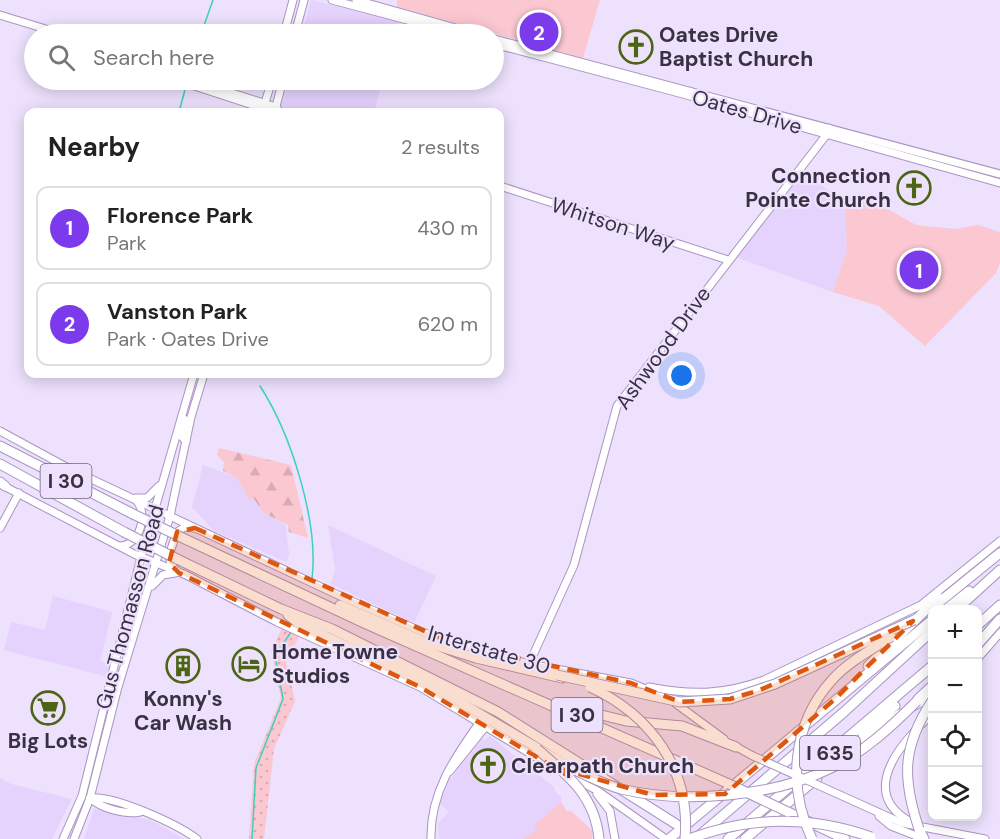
<!DOCTYPE html>
<meta charset="utf-8">
<style>
:root{--surface:#fff;--page:#f2f2f2;--text:#222;--muted:#767676;--line:#e0e0e0;--accent:#7c3aed}
body{margin:0;font-family:"DM Sans",sans-serif;background:var(--page);color:var(--text)}
.controls{position:absolute;right:18px;bottom:18px;display:grid;overflow:hidden;border-radius:12px;box-shadow:0 3px 15px #0003}
.controls button{width:54px;height:54px;display:grid;place-items:center;padding:0;border:0;border-bottom:2px solid var(--line);background:var(--surface);color:var(--text);font:30px sans-serif}
.you{position:absolute;left:682px;top:376px;width:21px;height:21px;margin:-15px;border:4px solid #fff;border-radius:50%;background:#1a73e8;box-shadow:0 0 0 9px #1a73e833}
.badge{display:grid;place-items:center;width:39px;height:39px;border-radius:50%;background:var(--accent);color:#fff;font-size:20px;font-weight:700}
.pin{position:absolute;translate:-50% -50%;border:3px solid #fff;box-shadow:0 2px 6px #0006}
.list{margin:0;padding:0;list-style:none}
h2{display:flex;justify-content:space-between;align-items:center;height:78px;margin:0;padding:0 24px;font-size:26px}
h2 small{font-size:20px;font-weight:400;color:var(--muted)}
.list li{display:grid;grid-template-columns:39px 1fr auto;gap:18px;align-items:center;box-sizing:border-box;height:84px;margin:0 12px 12px;padding:0 12px;border:2px solid var(--line);border-radius:12px}
.list b{display:block;font-size:22px;white-space:nowrap}
.list p{margin:0;font-size:20px;white-space:nowrap;color:var(--muted)}
.list em{font-size:20px;font-style:normal;color:var(--muted)}
.icon{flex:none;width:33px;height:33px;fill:none;stroke:currentColor;stroke-width:2;stroke-linecap:round;stroke-linejoin:round}
.map{position:relative;flex:none;width:1000px;height:839px;overflow:hidden}
.search{position:absolute;background:var(--surface);box-shadow:0 3px 15px #0003;left:24px;top:24px;width:480px;height:66px;display:flex;align-items:center;gap:15px;box-sizing:border-box;padding:0 21px;border-radius:33px;color:var(--muted);font-size:22px}
.panel{position:absolute;background:var(--surface);box-shadow:0 3px 15px #0003;left:24px;top:108px;width:480px;height:270px;border-radius:12px}
.map>svg:first-child{display:block}
.built{fill:#e5d2fd}
.grass{fill:url(#grass-dots)}
.forest{fill:url(#forest-firs)}
.park{fill:#fbc7d1}
.lines{fill:none;stroke-linecap:round;stroke-linejoin:round}
.stream{stroke:#3dd0c1;stroke-width:1.5}
.secondary-casing{stroke:#a995c1;stroke-width:9}
.highway-casing{stroke:#a995c1;stroke-width:11}
.secondary{stroke:#fff;stroke-width:7}
.highway{stroke:#fff;stroke-width:9}
.secondary-bridge-casing{stroke:#a995c1;stroke-width:9;stroke-linecap:butt}
.highway-bridge-casing{stroke:#a995c1;stroke-width:11;stroke-linecap:butt}
.secondary-bridge{stroke:#fff;stroke-width:7}
.highway-bridge{stroke:#fff;stroke-width:9}
.marked{fill:#df570f;fill-opacity:0.2;stroke:#df570f;stroke-width:4.5;stroke-dasharray:12 8;stroke-linejoin:round}
.labels{text-anchor:middle;stroke-width:4.5;stroke-linejoin:round;paint-order:stroke}
.shield{fill:#ede1fd;stroke:#6f657a;stroke-width:1.5}
.shield-label{font-size:20px;font-weight:bold;fill:#393042}
.poi-label{font-size:21px;font-weight:bold;fill:#393042;stroke:#ede1fd;text-anchor:start}
.street-label{font-size:21px;fill:#393042;stroke:#ede1fd}
</style>
<div class="map">
<svg width="1000" height="839" viewBox="0 0 1000 839">
<defs>
<pattern id="grass-dots" width="8" height="8" patternUnits="userSpaceOnUse" patternTransform="scale(1.5)"><rect width="8" height="8" fill="#fbc7d1"/><path d="M2 2h.1M6 6h.1" fill="none" stroke="#d8abb5" stroke-width="1.8" stroke-linecap="round"/></pattern>
<pattern id="forest-firs" width="22" height="20" patternUnits="userSpaceOnUse" patternTransform="scale(1.5)"><rect width="22" height="20" fill="#fbc7d1"/><path d="M5 1l3.5 6h-7zM16 11l3.5 6h-7z" fill="#d8abb5"/></pattern>
</defs>
<rect width="100%" height="100%" fill="#ede1fd"/>
<!-- built -->
<g class="built">
<polygon points="311,0 398,21 394,34 302,34"/>
<polygon points="289,80 383,80 374,112 288,112 281,110 281,107"/>
<polygon points="803,172 845,203 847,249 833,292 735,257"/>
<polygon points="203,465 237,478 249,499 254,498 264,513 285,524 289,553 287,562 214,531 192,507"/>
<polygon points="328,525 436,576 414,623 331,584 335,568"/>
<polygon points="53,596 112,612 100,661 111,664 108,677 4,650 11,622 45,630"/>
<polygon points="490,736 555,788 554,790 561,797 561,803 567,812 571,811 592,839 439,839 438,823 449,812 440,804 449,781 482,739 485,740"/>
<polygon points="0,778 11,784 72,799 52,839 0,839"/>
<polygon points="94,809 150,820 185,839 84,839"/>
</g>
<!-- grass -->
<polygon class="grass" points="284,624 301,633 286,661 295,701 274,749 264,839 249,839 254,764 281,698 271,651"/>
<!-- forest -->
<polygon class="forest" points="219,448 291,465 308,538 289,532 288,525 264,513 254,499 249,499 237,478 223,471 224,462 217,455"/>
<!-- park -->
<g class="park">
<polygon points="397,0 600,0 583,58 397,7"/>
<polygon points="868,198 916,225 955,229 978,225 1000,232 1000,263 996,273 925,346 879,306 833,292 847,249 845,203"/>
<polygon points="561,802 567,812 571,811 593,831 592,839 523,839 536,830 535,825"/>
</g>
<g class="lines">
<!-- stream -->
<g class="stream">
<polyline points="201,34 213,0"/>
<polyline points="179,112 186,86"/>
<path d="M260,386c31,48 59,136 52,193"/>
<polyline points="252,839 256,768 283,699 275,656 291,632"/>
</g>
<!-- secondary casing -->
<g class="secondary-casing">
<g id="secondary">
<polyline points="332,0 460,34"/>
<polyline points="356,0 477,34"/>
<polyline points="0,15 62,34"/>
<polyline points="284,34 293,0"/>
<polyline points="295,34 304,0"/>
<polyline points="494,39 1000,174"/>
<polyline points="494,44 683,94 1000,183"/>
<polyline points="176,80 274,112"/>
<polyline points="191,80 276,107 280,112"/>
<polyline points="264,106 272,80"/>
<polyline points="275,110 283,80"/>
<polyline points="500,186 728,260"/>
<polyline points="184,419 181,436 186,441"/>
<polyline points="0,431 72,470 340,596 434,637 529,664 631,683 657,694"/>
<polyline points="2,485 134,554 186,575 277,622 420,687 554,768"/>
<polyline points="136,498 147,498 159,486"/>
<polyline points="0,528 19,493"/>
<path d="M121,546c19,-2 27,-31 16,-45"/>
<path d="M177,571c-14,-10 -4,-26 0,-39l8,-5 8,1"/>
<polyline points="152,586 163,575 175,573"/>
<polyline points="978,658 1000,633"/>
<polyline points="529,664 574,565 617,406 827,134 829,128"/>
<path d="M649,687c41,8 75,8 115,-7l157,-75 79,-64"/>
<polyline points="675,703 724,739"/>
<polyline points="922,724 932,712"/>
<polyline points="733,745 753,756"/>
<polyline points="450,771 486,726"/>
<polyline points="569,776 598,791 666,839"/>
<polyline points="820,786 902,823 985,839"/>
<polyline points="597,794 610,811 615,839"/>
<path d="M90,798c24,-3 87,26 107,41"/>
<path d="M90,798c10,10 36,17 50,14"/>
<polyline points="879,816 891,826 924,839"/>
<path d="M911,822c-45,-24 -22,-63 3,-90"/>
<polyline points="63,839 82,796 141,557 194,374"/>
<polyline points="74,839 90,798 118,687 170,516 191,417 204,374"/>
<path d="M431,839c-1,-46 23,-81 49,-117"/>
</g>
</g>
<!-- highway casing -->
<g class="highway-casing">
<g id="highway">
<polyline points="0,446 133,514"/>
<polyline points="0,464 124,532"/>
<polyline points="0,482 5,486"/>
<polyline points="187,540 366,624 729,784"/>
<polyline points="177,559 281,609 332,629 498,712 676,824"/>
<polyline points="340,605 425,642 476,658 562,678"/>
<polyline points="932,608 1000,553"/>
<polyline points="945,610 969,591"/>
<polyline points="956,610 1000,570"/>
<polyline points="288,615 298,623 443,692 571,768"/>
<polyline points="978,625 1000,605"/>
<polyline points="978,644 1000,619"/>
<polyline points="868,666 934,602 937,595"/>
<polyline points="918,699 932,686"/>
<polyline points="911,707 932,696"/>
<polyline points="573,708 626,721 682,726 736,747"/>
<polyline points="863,735 895,706"/>
<polyline points="841,758 900,714"/>
<polyline points="788,812 845,839"/>
<polyline points="919,829 924,839"/>
<polyline points="700,835 844,712 932,631"/>
<polyline points="669,839 932,620"/>
<polyline points="728,839 932,666"/>
<polyline points="745,839 817,778"/>
</g>
</g>
<!-- secondary -->
<use href="#secondary" class="secondary"/>
<!-- highway -->
<use href="#highway" class="highway"/>
<!-- secondary-bridge casing -->
<g class="secondary-bridge-casing">
<polyline id="secondary-bridge" points="753,756 820,786"/>
</g>
<!-- highway-bridge casing -->
<g class="highway-bridge-casing">
<g id="highway-bridge">
<polyline points="133,514 187,540"/>
<polyline points="124,532 177,559"/>
<polyline points="557,675 680,702 730,699 775,684 914,620"/>
<path d="M590,687c61,28 101,83 95,152"/>
<path d="M537,749c31,26 58,47 62,90"/>
<path d="M571,768c16,8 33,16 50,21 63,15 152,8 210,-21 33,-16 60,-41 86,-67"/>
<polyline points="729,784 788,812"/>
<path d="M919,829c-17,-51 -17,-82 13,-128"/>
<path d="M689,839c61,-23 120,-24 182,-2"/>
<path d="M812,839c-25,-52 -20,-115 20,-159 16,-18 39,-30 59,-43"/>
</g>
</g>
<!-- secondary-bridge -->
<use href="#secondary-bridge" class="secondary-bridge"/>
<!-- highway-bridge -->
<use href="#highway-bridge" class="highway-bridge"/>
</g>
<!-- marked area -->
<path class="marked" d="M195,528l261,117 175,38 49,19 50,-3 30,-9 153,-69 -78,78 -110,95 -72,1 -92,-26 9,8 -150,-90 -241,-114 -10,-10 8,-31z"/>
<!-- icons -->
<defs>
<g id="church-ring" transform="scale(1.725)"><circle r="9.5" fill="#ede1fd" stroke="#4c6413" stroke-width="1.5"/><path d="M-1.2-6h2.4v3.5h3.3v2.4h-3.3V6h-2.4V-.1h-3.3v-2.4h3.3Z" fill="#4c6413"/></g>
<g id="hotel-ring" transform="scale(1.725)"><circle r="9.5" fill="#ede1fd" stroke="#4c6413" stroke-width="1.5"/><path d="M-6-4.5h1.5V1H6V5H4.5V3h-9V5H-6ZM-4 0a1.8 1.8 0 1 1 3.6 0ZM.5 0V-2.5h3Q6-2.5 6 0Z" fill="#4c6413"/></g>
<g id="building-ring" transform="scale(1.725)"><circle r="9.5" fill="#ede1fd" stroke="#4c6413" stroke-width="1.5"/><path d="M-4-6H4V6H1V3H-1V6H-4ZM-2.5-4.3h1.7v1.8h-1.7ZM.8-4.3h1.7v1.8H.8ZM-2.5-1h1.7V.8h-1.7ZM.8-1h1.7V.8H.8Z" fill="#4c6413"/></g>
<g id="supermarket-ring" transform="scale(1.725)"><circle r="9.5" fill="#ede1fd" stroke="#4c6413" stroke-width="1.5"/><path d="M-6-5.5h2.5l.6 2H6L4.5 2H-2.5L-4.4-4H-6ZM-1.5 3.2a1.3 1.3 0 1 0 .1 0ZM3 3.2a1.3 1.3 0 1 0 .1 0Z" fill="#4c6413"/></g>
</defs>
<g fill-rule="evenodd">
<use href="#church-ring" x="636" y="47"/>
<use href="#church-ring" x="914" y="188"/>
<use href="#hotel-ring" x="249" y="664"/>
<use href="#building-ring" x="183" y="666"/>
<use href="#supermarket-ring" x="48" y="708"/>
<use href="#church-ring" x="488" y="766"/>
</g>
<g class="labels">
<!-- shield labels -->
<g class="shield">
<rect x="40.5" y="464" width="51" height="34" rx="4.5"/>
<rect x="551.5" y="698" width="51" height="34" rx="4.5"/>
<rect x="800" y="736" width="60" height="34" rx="4.5"/>
</g>
<g class="shield-label">
<text x="66" y="488">I 30</text>
<text x="577" y="722">I 30</text>
<text x="830" y="760">I 635</text>
</g>
<!-- poi labels -->
<g class="poi-label">
<text x="659" y="42">Oates Drive<tspan x="659" dy="24">Baptist Church</tspan></text>
<text x="891" y="183" text-anchor="end">Connection<tspan x="891" dy="24">Pointe Church</tspan></text>
<text x="272" y="659">HomeTowne<tspan x="272" dy="24">Studios</tspan></text>
<text x="183" y="706" text-anchor="middle">Konny's<tspan x="183" dy="24">Car Wash</tspan></text>
<text x="48" y="748" text-anchor="middle">Big Lots</text>
<text x="511" y="773">Clearpath Church</text>
</g>
<!-- street labels -->
<g class="street-label">
<text transform="translate(747 112) rotate(16)" y="7">Oates Drive</text>
<text transform="translate(613 224) rotate(18)" y="7">Whitson Way</text>
<text transform="translate(663 348) rotate(-54)" y="7">Ashwood Drive</text>
<text transform="translate(130 607) rotate(-75)" y="7">Gus Thomasson Road</text>
<text transform="translate(489 650) rotate(16)" y="7">Interstate 30</text>
</g>
</g>
</svg>
<div class="controls">
<button>+</button>
<button>−</button>
<button><svg class="icon" aria-label="locate" viewBox="0 0 24 24"><circle cx="12" cy="12" r="6"/><path d="M12 2v4M12 18v4M2 12h4M18 12h4"/></svg></button>
<button><svg class="icon" aria-label="layers" viewBox="0 0 24 24"><path d="M12 4l9 5-9 5-9-5zM3 14l9 5 9-5"/></svg></button>
</div>
<div class="you"></div>
<div class="pin badge" style="left:919px;top:270px">1</div>
<div class="pin badge" style="left:539px;top:32px">2</div>
<div class="search"><svg class="icon" aria-label="search" viewBox="0 0 24 24"><circle cx="10" cy="10" r="6"/><path d="M15 15l6 6"/></svg>Search here</div>
<section class="panel">
<h2>Nearby<small>2 results</small></h2>
<ul class="list">
<li><span class="badge">1</span><div><b>Florence Park</b><p>Park</p></div><em>430 m</em></li>
<li><span class="badge">2</span><div><b>Vanston Park</b><p>Park · Oates Drive</p></div><em>620 m</em></li>
</ul>
</section>
</div>
